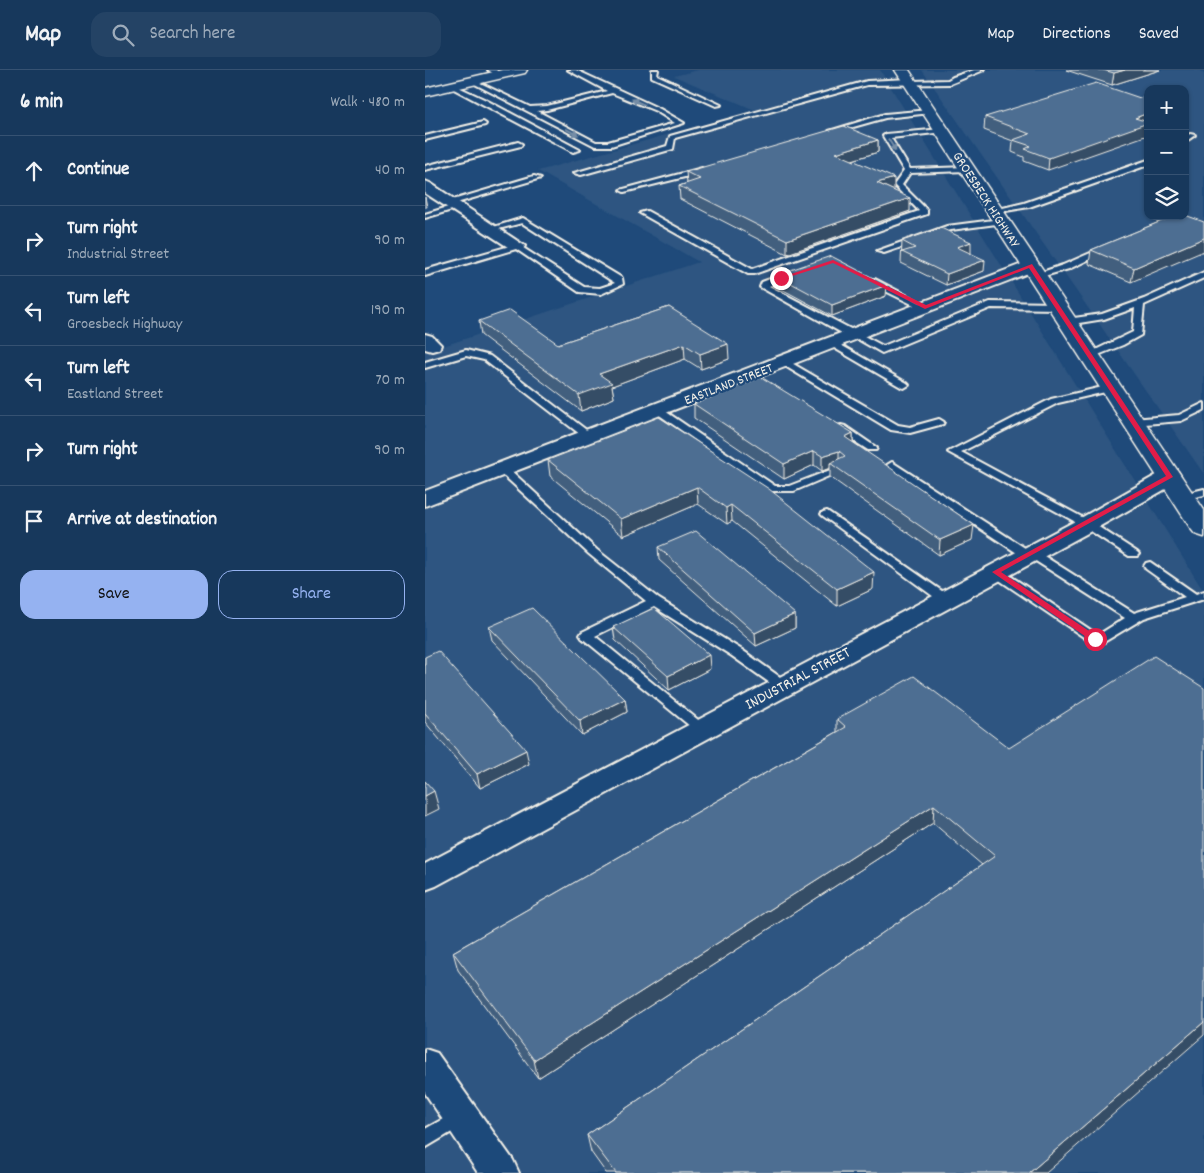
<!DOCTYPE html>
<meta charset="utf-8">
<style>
:root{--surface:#17385c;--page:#244365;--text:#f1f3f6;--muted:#9eacbb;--line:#365272;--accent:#95b2f1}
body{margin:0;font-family:Dekko,sans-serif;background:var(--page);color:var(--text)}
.controls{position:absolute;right:15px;top:15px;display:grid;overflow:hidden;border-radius:10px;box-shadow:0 1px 4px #0004}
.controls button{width:45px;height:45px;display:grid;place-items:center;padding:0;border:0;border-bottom:1px solid var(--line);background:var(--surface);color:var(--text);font:25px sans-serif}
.stop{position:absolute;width:15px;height:15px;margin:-11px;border:4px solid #e11d48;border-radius:50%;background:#fff}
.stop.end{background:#e11d48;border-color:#fff;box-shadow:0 1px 5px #0008}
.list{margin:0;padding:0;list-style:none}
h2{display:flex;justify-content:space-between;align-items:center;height:65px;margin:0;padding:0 20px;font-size:21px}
h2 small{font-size:16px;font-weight:400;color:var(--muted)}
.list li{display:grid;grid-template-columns:32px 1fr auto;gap:15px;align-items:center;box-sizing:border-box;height:70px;padding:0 20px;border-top:1px solid var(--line)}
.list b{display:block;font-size:19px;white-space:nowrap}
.list p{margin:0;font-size:16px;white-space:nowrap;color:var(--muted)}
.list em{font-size:16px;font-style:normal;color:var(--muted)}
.actions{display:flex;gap:10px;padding:15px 20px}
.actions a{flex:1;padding:11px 0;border:1px solid var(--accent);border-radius:15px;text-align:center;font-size:18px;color:var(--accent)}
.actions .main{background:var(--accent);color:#111}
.icon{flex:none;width:28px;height:28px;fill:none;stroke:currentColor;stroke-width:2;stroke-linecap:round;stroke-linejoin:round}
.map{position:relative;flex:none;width:779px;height:1103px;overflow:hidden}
header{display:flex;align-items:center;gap:30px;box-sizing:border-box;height:70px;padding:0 25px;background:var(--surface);border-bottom:1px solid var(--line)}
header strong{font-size:24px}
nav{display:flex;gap:28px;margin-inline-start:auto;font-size:18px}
.search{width:350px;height:45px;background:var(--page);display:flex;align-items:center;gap:12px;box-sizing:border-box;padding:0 18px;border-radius:15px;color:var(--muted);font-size:19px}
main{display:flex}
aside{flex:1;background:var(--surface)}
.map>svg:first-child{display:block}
.built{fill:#2d5581;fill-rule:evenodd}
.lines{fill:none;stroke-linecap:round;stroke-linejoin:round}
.lane-casing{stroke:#f4f1e8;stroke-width:4}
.street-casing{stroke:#f4f1e8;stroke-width:4}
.secondary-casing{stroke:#f4f1e8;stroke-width:3}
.primary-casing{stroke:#f4f1e8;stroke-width:3}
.lane{fill:#1f4a7a;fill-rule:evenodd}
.street{fill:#1f4a7a;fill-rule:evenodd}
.secondary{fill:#1f4a7a;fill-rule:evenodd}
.primary{fill:#1f4a7a;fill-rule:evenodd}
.wall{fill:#425f7e;stroke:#f4f1e8}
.shaded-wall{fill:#364d66;stroke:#f4f1e8}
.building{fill:#4d6e92;stroke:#f4f1e8}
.oneway{fill:#748da6}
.route{fill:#e11d48}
.labels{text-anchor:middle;stroke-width:4.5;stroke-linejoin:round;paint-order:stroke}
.far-street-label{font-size:14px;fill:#f4f1e8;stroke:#1f4a7a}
.street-label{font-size:16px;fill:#f4f1e8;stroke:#1f4a7a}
</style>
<header>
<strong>Map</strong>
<div class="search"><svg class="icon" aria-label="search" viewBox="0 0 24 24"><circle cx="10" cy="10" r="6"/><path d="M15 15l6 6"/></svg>Search here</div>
<nav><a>Map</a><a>Directions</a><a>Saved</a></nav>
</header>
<main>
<aside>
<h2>6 min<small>Walk · 480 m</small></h2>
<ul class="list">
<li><svg class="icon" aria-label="ahead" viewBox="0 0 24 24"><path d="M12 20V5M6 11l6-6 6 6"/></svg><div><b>Continue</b></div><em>40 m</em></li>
<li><svg class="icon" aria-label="right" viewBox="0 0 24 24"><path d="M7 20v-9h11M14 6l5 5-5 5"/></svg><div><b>Turn right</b><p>Industrial Street</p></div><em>90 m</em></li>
<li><svg class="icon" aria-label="left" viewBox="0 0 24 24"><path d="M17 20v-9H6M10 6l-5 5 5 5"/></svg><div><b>Turn left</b><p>Groesbeck Highway</p></div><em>190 m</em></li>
<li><svg class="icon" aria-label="left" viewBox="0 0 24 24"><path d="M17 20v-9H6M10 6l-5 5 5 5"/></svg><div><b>Turn left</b><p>Eastland Street</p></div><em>70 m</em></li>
<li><svg class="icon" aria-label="right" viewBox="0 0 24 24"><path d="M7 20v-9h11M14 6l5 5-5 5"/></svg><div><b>Turn right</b></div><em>90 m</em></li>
<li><svg class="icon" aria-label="arrive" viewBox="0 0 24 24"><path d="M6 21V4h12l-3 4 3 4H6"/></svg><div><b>Arrive at destination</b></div></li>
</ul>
<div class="actions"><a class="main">Save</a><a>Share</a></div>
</aside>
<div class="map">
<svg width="779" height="1103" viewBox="0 0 779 1103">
<rect width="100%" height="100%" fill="#1f4a7a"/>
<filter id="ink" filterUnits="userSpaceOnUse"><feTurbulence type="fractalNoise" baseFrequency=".02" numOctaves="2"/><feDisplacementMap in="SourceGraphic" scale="10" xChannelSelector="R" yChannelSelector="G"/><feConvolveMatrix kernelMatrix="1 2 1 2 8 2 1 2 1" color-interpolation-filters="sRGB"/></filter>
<g filter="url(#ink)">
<!-- built -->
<g class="built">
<polygon points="273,0 455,0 779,522 779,1103 0,1103 0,282 274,192 113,101 330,40 249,6"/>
<path d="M497,0h277l5,4v400zM723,19h37v127h-37z"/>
</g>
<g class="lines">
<!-- lane casing -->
<g class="lane-casing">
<g id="lane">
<polygon points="63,0 71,0 78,5 73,6"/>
<path d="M143,0h8l84,39 24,14 -73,23h-16l-126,-65 5,-1 56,27 17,-1 60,-15zM187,23l44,18 19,12 -67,19h-12l-59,-31 10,-1z"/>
<polygon points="227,0 233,0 232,5 296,35 291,36 227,7"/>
<polygon points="549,0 559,0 525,14 442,15 250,68 248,79 156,105 149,103 242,76 245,66 442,11 484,9 487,11 523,10 528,7"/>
<polygon points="27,14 61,30 155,80 148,82 25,17"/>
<polygon points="504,40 507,42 506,43 460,48 407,63 404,61 460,44"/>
<polygon points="58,52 61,54 60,55 0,70 0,66"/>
<polygon points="517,59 520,61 519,62 466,68 485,99 542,97 546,99 542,101 485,103 477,115 502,140 502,144 329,204 323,204 215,143 222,141 327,199 494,141 469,115 479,101 458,66 461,64"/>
<polygon points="765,64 770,65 760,72 760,67"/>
<polygon points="93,72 97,74 96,76 0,100 0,96"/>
<polygon points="723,90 723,95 604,137 569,143 565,141 599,133"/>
<polygon points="277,98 281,100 280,102 199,122 195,120"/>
<polygon points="109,106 116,108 28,134 21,132"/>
<polygon points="30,135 37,137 0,148 0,144"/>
<polygon points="98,148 197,208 198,214 176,224 154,222 91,179 0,206 0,200 92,174 159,217 175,218 190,213 97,153 66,161 62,159"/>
<polygon points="576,149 580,151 579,153 526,160 459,183 452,181 522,156"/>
<polygon points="677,178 684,180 644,199 612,208 608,205 638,195"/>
<polygon points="364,202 371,204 344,216 458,276 565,232 632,233 636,236 632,239 566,238 457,283 429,267 424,267 335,217 337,212"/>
<polygon points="779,202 779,208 719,235 716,265 698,275 668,287 665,288 660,285 708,262 710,238 679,249 642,255 637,252 642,249 677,244 719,229"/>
<polygon points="444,209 450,209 504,237 497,239 444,213"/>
<polygon points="407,270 482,313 484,315 479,318 476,317 404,275 404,271"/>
<polygon points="41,280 65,286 169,366 164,369 160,368 59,290 41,286 0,298 0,292"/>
<polygon points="358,288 473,355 485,357 514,349 519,352 518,354 485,363 466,360 355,293 353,291"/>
<polygon points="686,315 689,316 689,320 633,333 536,382 666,452 712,482 714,484 712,486 704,486 658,456 523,382 626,329"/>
<polygon points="779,333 779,340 756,351 708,355 703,352 708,349 754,345"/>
<polygon points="234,337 350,416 364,416 413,397 418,400 369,421 344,421 230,342 229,340"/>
<polygon points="416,355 420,356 452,378 451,380 443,380 412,360 412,356"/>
<polygon points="467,392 603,480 611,481 709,543 760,527 721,499 719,496 721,493 725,492 771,524 779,521 779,529 719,548 679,572 666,572 567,505 565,502 567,499 575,499 673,565 700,548 606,488 598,487 463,397 462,395"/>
<polygon points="78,396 82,397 172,480 234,529 317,580 362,612 364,615 362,618 352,618 307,586 229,537 170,566 283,658 281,661 271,661 157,568 155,565 157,562 221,531 164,484 74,401 73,399"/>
<polygon points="779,419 779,425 758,430 752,427 754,425"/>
<polygon points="402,441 524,526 526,529 524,532 516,532 398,446 396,444 398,442"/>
<polygon points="36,1039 42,1041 45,1047 42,1053 0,1078 0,1059"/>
</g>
</g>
<!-- street casing -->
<g class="street-casing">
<g id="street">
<polygon points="0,111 5,113 100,176 98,179 86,179 0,123"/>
<polygon points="605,191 611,192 613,196 611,200 0,436 0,421"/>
<polygon points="0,264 7,266 16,275 14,279 7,281 0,279"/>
<polygon points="745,400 753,402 756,407 753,412 670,459 11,816 0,820 0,794 654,449 737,402"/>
<polygon points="0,979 12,983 88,1090 94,1103 53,1103 0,1023"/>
</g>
</g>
<!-- secondary casing -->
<g class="secondary-casing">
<polygon id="secondary" points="77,0 102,0 100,3 0,26 0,18"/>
</g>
<!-- primary casing -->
<g class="primary-casing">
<polygon id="primary" points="470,0 484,0 779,440 779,467 770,464 766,459"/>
</g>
<!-- lane -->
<use href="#lane" class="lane"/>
<!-- street -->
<use href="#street" class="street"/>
<!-- secondary -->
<use href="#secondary" class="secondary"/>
<!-- primary -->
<use href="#primary" class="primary"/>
</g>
<!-- wall -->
<g class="wall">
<polygon points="641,0 735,0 687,15"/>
<polygon points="715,28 623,100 599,91 599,87 587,82 588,71 559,60 560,47"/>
<polygon points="453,70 453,82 428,90 469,121 485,141 362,184 255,129 254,116 262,113 261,102"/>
<polygon points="749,146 706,212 664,194 666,180"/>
<polygon points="477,171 546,183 545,183 559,201 521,215 476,193"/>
<polygon points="351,205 461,226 407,246 351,216"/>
<polygon points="244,237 304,289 276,299 260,289 187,316 189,328 156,341 56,265 54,251 133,274"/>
<polygon points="269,334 428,363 428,373 547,470 514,485 405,407 405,398 397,401 389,395 359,409 269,348"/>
<polygon points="234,347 448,519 412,536 307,451 302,454 273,434 198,466 125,406 123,390"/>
<polygon points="233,477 370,544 370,558 331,576 234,490"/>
<polygon points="64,557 200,629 202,642 157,665 67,570"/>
<polygon points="188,557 285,599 244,620 190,570"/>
<polygon points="0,587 104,694 55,718 0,652"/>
<polygon points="412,649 584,678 621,1103 181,1103 166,1082 162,1065 557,795 508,753 113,1008 33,900 28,882 412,662"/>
</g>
<!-- shaded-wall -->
<g class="shaded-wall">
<polygon points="700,0 735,0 687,15 689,3"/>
<polygon points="723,43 723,65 623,100 624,88 710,48"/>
<polygon points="453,70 453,82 411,95 411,83"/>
<polygon points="469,108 469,121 452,113"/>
<polygon points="0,127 2,137 0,137"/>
<polygon points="485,128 485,141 362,184 362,170"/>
<polygon points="779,168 779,181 706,212 709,198"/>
<polygon points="546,172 546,183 531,188 532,177"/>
<polygon points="560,190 559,201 521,215 522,204"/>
<polygon points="462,215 461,226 407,246 407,235"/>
<polygon points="259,274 260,289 187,316 189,328 156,341 154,325 174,304"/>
<polygon points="303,274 304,289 276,299 275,284"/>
<polygon points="428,363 428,378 420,367"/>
<polygon points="389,381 389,395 359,409 359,394"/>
<polygon points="414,381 414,395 405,393 405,398 397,401 397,386"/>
<polygon points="272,417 273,434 198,466 196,449"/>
<polygon points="306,435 307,451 302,454 301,438"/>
<polygon points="549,455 547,470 514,485 515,470"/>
<polygon points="449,502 448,519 412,536 412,519"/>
<polygon points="370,544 370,558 331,576 330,563"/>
<polygon points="284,585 285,599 244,620 243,606"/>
<polygon points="200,629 202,642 157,665 155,651"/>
<polygon points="101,680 104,694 55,718 52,704"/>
<polygon points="9,721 14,739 0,746 0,726"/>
<polygon points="509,735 508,753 113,1008 109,990"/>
<polygon points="779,952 779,965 621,1103 604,1103"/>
</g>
<!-- building -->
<g class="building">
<polygon points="678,0 700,0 689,3"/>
<polygon points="671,13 715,28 723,25 723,43 710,48 723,52 723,53 624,88 600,79 606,76 588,70 605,64 560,47"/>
<polygon points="419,56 453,70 411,83 469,108 452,113 485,128 362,170 254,116 275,109 261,102"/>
<polygon points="760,145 779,152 779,168 709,198 666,180 749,146 760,146"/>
<polygon points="516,158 546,172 532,177 560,190 522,204 477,182 490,178 477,171"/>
<polygon points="406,186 462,215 407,235 351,205"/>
<polygon points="244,237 303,274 275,284 259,274 174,304 187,313 154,325 54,251 85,240 133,274"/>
<polygon points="336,307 428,363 420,367 549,455 515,470 405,393 420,386 414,381 397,386 389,381 359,394 269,334"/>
<polygon points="234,347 344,419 449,502 412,519 306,435 301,438 272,417 196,449 123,390"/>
<polygon points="271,461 370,544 330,563 233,477"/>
<polygon points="107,538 200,629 155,651 64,557"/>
<polygon points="229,538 284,585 243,606 188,557"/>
<polygon points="13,581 101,680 52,704 0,643 0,587"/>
<polygon points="729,586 779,618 779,952 604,1103 191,1103 162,1065 570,786 509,735 109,990 28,882 421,657 412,649 489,606 584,678"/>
<polygon points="0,711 9,721 0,726"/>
</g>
<!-- one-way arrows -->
<defs><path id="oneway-solid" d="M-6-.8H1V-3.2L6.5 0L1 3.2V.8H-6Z" transform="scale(1.25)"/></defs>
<g class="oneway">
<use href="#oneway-solid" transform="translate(213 32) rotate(-157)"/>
<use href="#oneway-solid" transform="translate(147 62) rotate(26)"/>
<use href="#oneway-solid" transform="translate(467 75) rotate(58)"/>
</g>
</g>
<!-- route -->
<polygon class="route" points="408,190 501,235 607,194 748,407 576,502 673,567 673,571 667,571 567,502 741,406 604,198 500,239 408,193 358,209 354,208"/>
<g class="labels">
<!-- far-street labels -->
<g class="far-street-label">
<text transform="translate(562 129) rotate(57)" y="5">GROESBECK HIGHWAY</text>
<text transform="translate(303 313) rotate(-21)" y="5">EASTLAND STREET</text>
</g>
<!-- street labels -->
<g class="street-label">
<text transform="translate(372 607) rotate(-28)" y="6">INDUSTRIAL STREET</text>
</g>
</g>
</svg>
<div class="controls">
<button>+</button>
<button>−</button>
<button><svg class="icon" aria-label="layers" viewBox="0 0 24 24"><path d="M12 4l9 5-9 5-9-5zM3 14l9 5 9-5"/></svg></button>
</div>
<div class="stop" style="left:670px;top:569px"></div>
<div class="stop end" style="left:356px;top:208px"></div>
</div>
</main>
